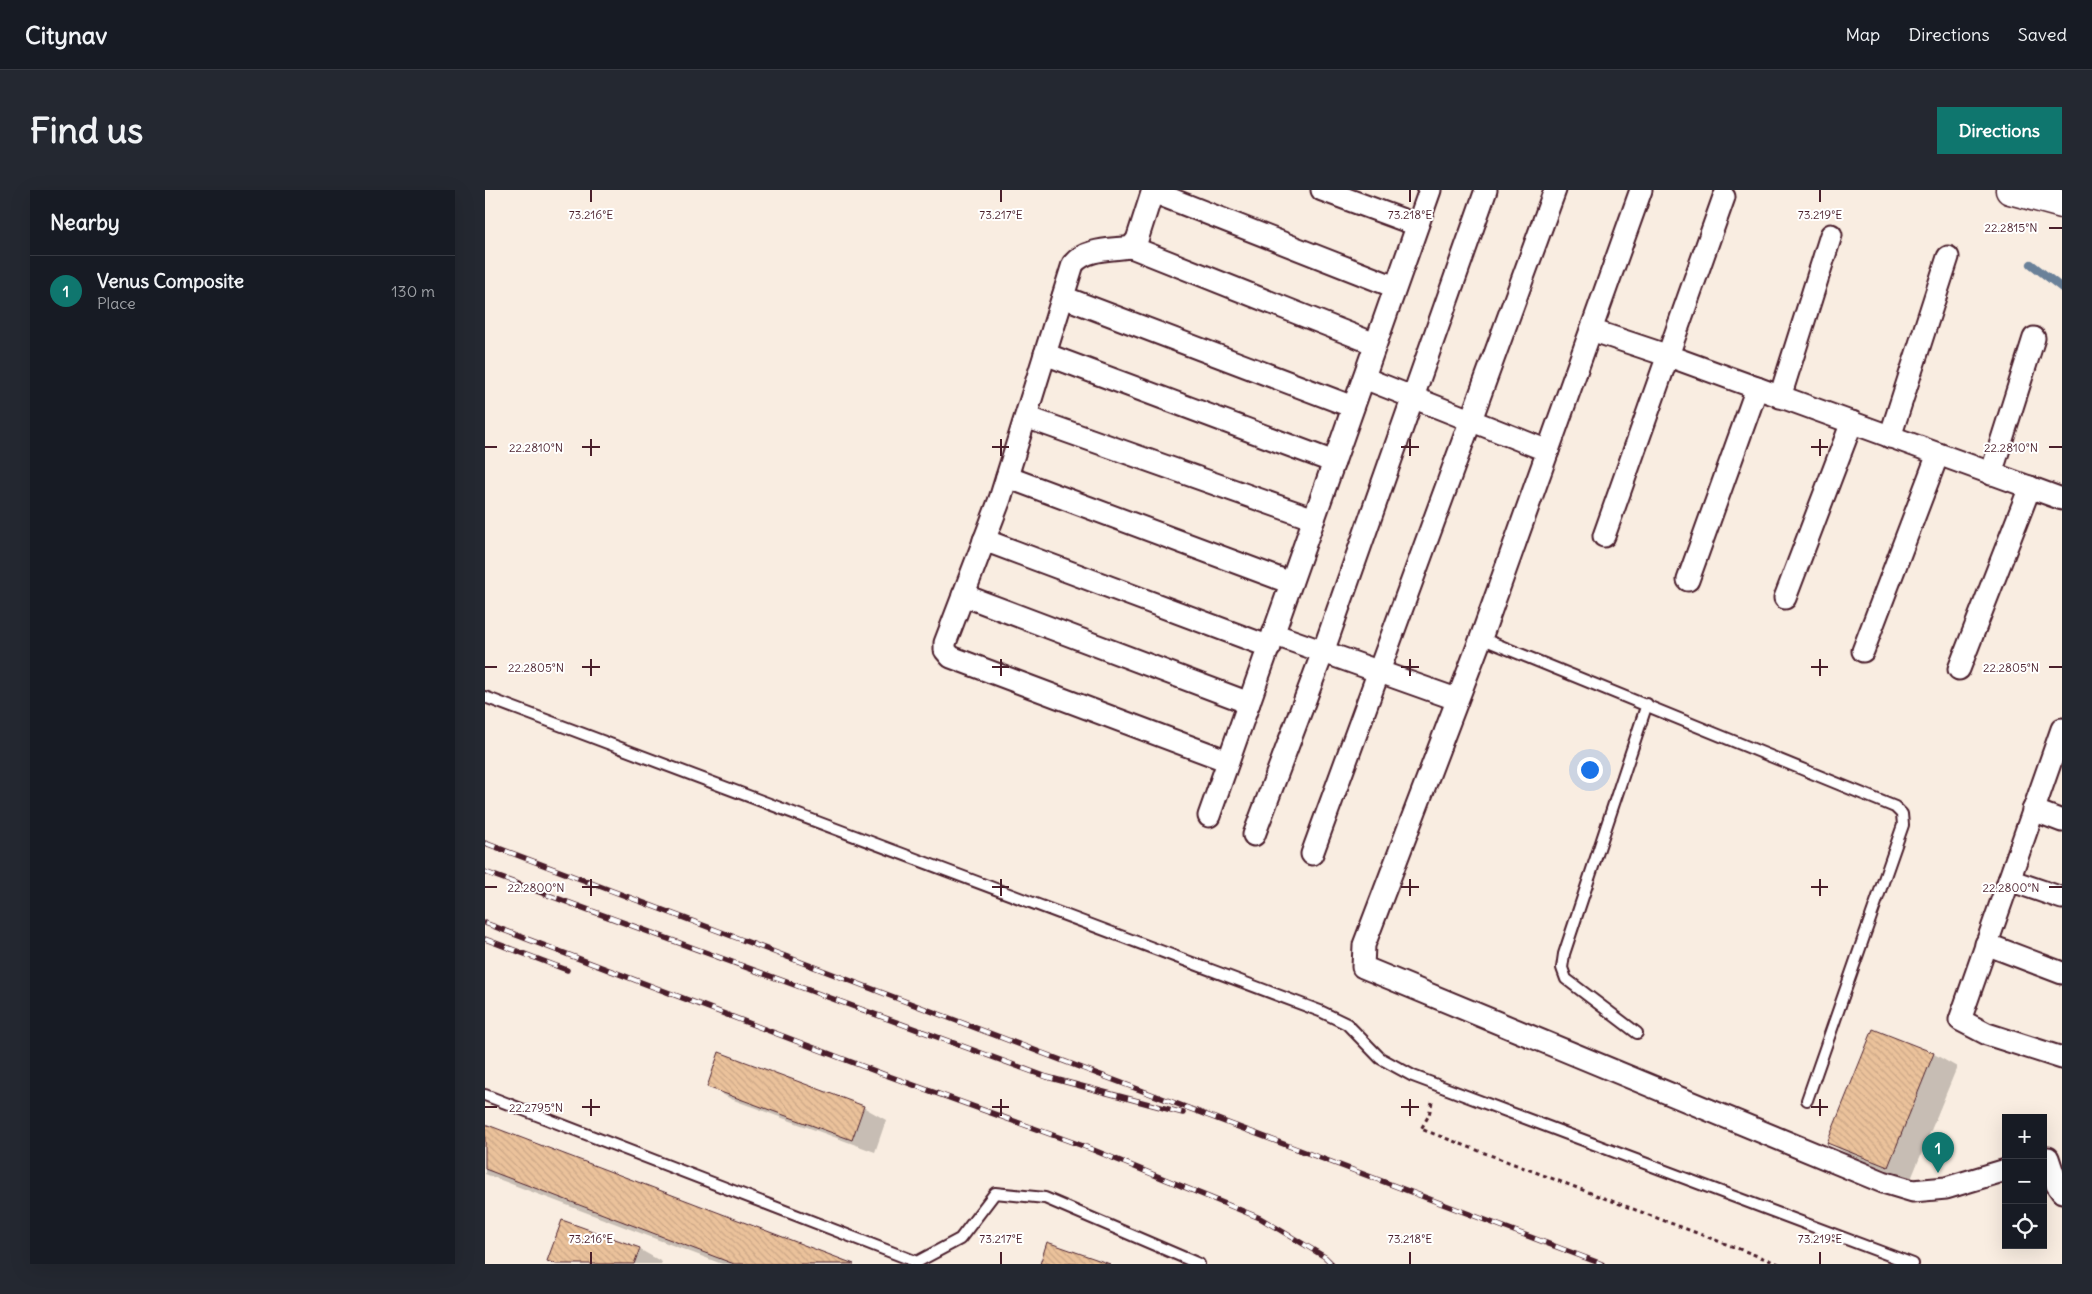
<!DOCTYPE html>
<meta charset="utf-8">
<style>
:root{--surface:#171b24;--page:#242831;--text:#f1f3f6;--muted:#9ea1a6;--line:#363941;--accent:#0f766e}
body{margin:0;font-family:Delius,sans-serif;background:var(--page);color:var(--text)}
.controls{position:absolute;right:15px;bottom:15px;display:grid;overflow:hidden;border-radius:0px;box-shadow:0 5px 20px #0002}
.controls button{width:45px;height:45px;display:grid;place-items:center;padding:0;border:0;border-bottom:1px solid var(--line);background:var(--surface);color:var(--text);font:25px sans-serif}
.you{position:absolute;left:1104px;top:579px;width:18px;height:18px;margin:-12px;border:4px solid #fff;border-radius:50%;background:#1a73e8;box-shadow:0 0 0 8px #1a73e833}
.badge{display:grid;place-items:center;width:32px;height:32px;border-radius:50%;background:var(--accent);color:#fff;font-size:16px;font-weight:700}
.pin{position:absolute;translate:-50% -41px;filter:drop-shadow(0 1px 2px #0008)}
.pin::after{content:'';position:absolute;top:26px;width:18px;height:15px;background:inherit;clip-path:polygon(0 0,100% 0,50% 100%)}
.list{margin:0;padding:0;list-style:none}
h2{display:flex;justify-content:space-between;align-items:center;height:65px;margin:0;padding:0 20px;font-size:21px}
h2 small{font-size:16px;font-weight:400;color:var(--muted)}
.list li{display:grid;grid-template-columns:32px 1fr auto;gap:15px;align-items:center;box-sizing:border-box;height:70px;padding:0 20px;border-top:1px solid var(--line)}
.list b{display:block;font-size:19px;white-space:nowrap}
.list p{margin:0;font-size:16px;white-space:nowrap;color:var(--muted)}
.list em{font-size:16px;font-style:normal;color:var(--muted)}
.icon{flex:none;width:28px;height:28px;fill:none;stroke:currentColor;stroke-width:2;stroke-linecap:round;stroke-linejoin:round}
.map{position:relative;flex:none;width:1577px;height:1074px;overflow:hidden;border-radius:0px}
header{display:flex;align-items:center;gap:30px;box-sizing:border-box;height:70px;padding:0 25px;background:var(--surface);border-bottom:1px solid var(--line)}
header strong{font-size:24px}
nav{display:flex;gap:28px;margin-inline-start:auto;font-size:18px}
.intro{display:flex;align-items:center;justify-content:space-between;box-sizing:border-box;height:120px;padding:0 30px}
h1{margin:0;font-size:35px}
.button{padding:12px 22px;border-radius:0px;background:var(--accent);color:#fff;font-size:18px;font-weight:700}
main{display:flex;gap:30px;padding:0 30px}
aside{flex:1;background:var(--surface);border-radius:0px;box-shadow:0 5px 20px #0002}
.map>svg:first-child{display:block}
.shadow{fill:#0003}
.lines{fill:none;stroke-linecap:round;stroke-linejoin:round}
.stream{stroke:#6b8199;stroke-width:8}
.building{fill:url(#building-back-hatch);stroke:#4a1f2b}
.lane-casing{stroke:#4a1f2b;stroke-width:14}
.street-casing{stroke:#4a1f2b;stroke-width:25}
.primary-casing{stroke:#4a1f2b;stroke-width:31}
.path{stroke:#4a1f2b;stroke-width:3;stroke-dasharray:4 4;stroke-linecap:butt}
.lane{stroke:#fff;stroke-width:10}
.street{stroke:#fff;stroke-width:21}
.primary{stroke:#fff;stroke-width:28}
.rail-casing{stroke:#4a1f2b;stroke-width:5.5}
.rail{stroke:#fff;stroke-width:4;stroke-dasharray:11;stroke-linecap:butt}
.ticks{fill:none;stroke:#4a1f2b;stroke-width:2}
.ticks-label{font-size:12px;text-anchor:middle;fill:#4a1f2b;stroke:#fff;stroke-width:4;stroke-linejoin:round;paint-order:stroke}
</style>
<header>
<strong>Citynav</strong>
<nav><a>Map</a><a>Directions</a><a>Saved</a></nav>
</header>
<div class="intro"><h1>Find us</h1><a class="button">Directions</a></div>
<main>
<aside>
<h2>Nearby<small></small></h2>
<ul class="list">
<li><span class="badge">1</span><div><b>Venus Composite</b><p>Place</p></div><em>130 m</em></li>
</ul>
</aside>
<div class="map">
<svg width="1577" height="1074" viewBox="0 0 1577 1074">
<defs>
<pattern id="building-back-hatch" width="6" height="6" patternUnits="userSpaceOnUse" patternTransform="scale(1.25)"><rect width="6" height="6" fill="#ebc29b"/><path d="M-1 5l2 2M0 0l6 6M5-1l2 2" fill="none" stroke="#cba686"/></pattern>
</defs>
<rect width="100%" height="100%" fill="#f9ede1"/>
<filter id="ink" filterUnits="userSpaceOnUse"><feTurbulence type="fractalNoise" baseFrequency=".02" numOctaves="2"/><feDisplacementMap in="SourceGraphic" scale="10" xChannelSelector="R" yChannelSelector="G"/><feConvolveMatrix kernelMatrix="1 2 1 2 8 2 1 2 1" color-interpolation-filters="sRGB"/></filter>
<g filter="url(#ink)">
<!-- shadow -->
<g class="shadow">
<polygon points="1389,840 1449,864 1472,877 1426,989 1366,966 1344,953"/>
<polygon points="223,896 378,917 401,930 390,962 246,909"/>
<polygon points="0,935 365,1074 237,1074 0,984"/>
<polygon points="154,1059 177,1072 176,1074 70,1074 63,1070"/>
</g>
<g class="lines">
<!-- stream -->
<polyline class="stream" points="1546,74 1577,98"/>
</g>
<!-- building -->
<g class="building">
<polygon points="1388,839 1449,863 1403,977 1342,953"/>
<polygon points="234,862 379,916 367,950 222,897"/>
<polygon points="0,934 369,1074 249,1074 0,979"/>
<polygon points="77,1030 155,1058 149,1074 71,1074 62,1071"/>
<polygon points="562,1052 625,1074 555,1074"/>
</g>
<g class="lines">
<!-- lane casing -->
<g class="lane-casing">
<g id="lane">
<polyline points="996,448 1410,617 1417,624 1418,635 1322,910"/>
<polyline points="0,507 835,821 862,834 895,868 928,886 1428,1074"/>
<polyline points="1152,843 1081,789 1077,778 1079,764 1162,514"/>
<polyline points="0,905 432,1072 475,1049 510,1003 560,1008 714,1074"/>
</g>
</g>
<!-- street casing -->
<g class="street-casing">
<g id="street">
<path d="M668,0l-16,50 -6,7c-19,3 -45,1 -58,17l-73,235 -55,144v7l6,7 277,104"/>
<polyline points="837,0 932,35"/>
<polyline points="1156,0 996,448 879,755 878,777 1398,992 1428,1001 1461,998 1521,980"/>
<polyline points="668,2 910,97"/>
<polyline points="646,57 890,154"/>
<polyline points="578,107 868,217"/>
<polyline points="1106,140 1184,166 1577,309"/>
<polyline points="560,164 849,272"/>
<polyline points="879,188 1063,261"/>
<polyline points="1295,207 1346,45"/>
<polyline points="541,227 829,329"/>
<polyline points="1405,247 1463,67"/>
<polyline points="1506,284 1549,148"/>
<polyline points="522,287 806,393"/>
<polyline points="1119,346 1239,7"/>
<polyline points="499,350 785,457"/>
<polyline points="1203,390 1272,198"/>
<polyline points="478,405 764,513"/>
<polyline points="1300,408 1367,232"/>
<polyline points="788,444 971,509"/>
<polyline points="1378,461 1453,264"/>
<polyline points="1474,479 1545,297"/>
<polyline points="1577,539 1475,830 1502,844 1577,868"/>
<polyline points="1548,620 1577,631"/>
<polyline points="724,626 945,0"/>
<polyline points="769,645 838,462 1001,0"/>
<polyline points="827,664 1070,0"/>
<polyline points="1524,690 1577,708"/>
<polyline points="1501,754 1577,783"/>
<polyline points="1563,968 1572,995 1577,1002"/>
</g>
</g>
<!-- primary casing -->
<g class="primary-casing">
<polyline id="primary" points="1525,0 1577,14"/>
</g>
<!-- path -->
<polyline class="path" points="947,912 944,925 936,939 1294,1074"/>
<!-- lane -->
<use href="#lane" class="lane"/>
<!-- street -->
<use href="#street" class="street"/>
<!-- primary -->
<use href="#primary" class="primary"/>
<!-- rail casing -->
<g class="rail-casing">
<g id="rail">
<polyline points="0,653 1117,1074"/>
<polyline points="0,682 562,887 698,923"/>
<polyline points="0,733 398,884 601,957 775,1028 840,1067 847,1074"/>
<polyline points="0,749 82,780"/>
</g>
</g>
<!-- rail -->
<use href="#rail" class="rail"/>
</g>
</g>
<!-- ticks -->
<path class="ticks" d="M106,0v12M516,0v12M925,0v12M1335,0v12M1564,38h13M106,249v17M516,249v17M925,249v17M1335,249v17M0,257h12M97,257h18M507,257h17M916,257h18M1326,257h17M1564,257h13M106,469v17M516,469v17M925,469v17M1335,469v17M0,477h12M97,477h18M507,477h17M916,477h18M1326,477h17M1564,477h13M106,689v17M516,689v17M925,689v17M1335,689v17M0,697h12M97,697h18M507,697h17M916,697h18M1326,697h17M1564,697h13M106,909v17M516,909v17M925,909v17M1335,909v17M0,917h12M97,917h18M507,917h17M916,917h18M1326,917h17M106,1062v12M516,1062v12M925,1062v12M1335,1062v12"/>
<g class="ticks-label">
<text x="106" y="29">73.216°E</text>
<text x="516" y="29">73.217°E</text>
<text x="925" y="29">73.218°E</text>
<text x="1335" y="29">73.219°E</text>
<text x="1526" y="42">22.2815°N</text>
<text x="51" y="262">22.2810°N</text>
<text x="1526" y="262">22.2810°N</text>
<text x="51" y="482">22.2805°N</text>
<text x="1526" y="482">22.2805°N</text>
<text x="51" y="702">22.2800°N</text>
<text x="1526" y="702">22.2800°N</text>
<text x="51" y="922">22.2795°N</text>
<text x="106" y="1053">73.216°E</text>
<text x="516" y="1053">73.217°E</text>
<text x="925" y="1053">73.218°E</text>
<text x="1335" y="1053">73.219°E</text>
</g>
</svg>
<div class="controls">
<button>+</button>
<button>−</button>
<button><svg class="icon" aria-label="locate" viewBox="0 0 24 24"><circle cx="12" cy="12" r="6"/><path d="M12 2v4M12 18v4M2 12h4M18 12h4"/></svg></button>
</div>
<div class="you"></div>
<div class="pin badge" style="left:1453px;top:983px">1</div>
</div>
</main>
